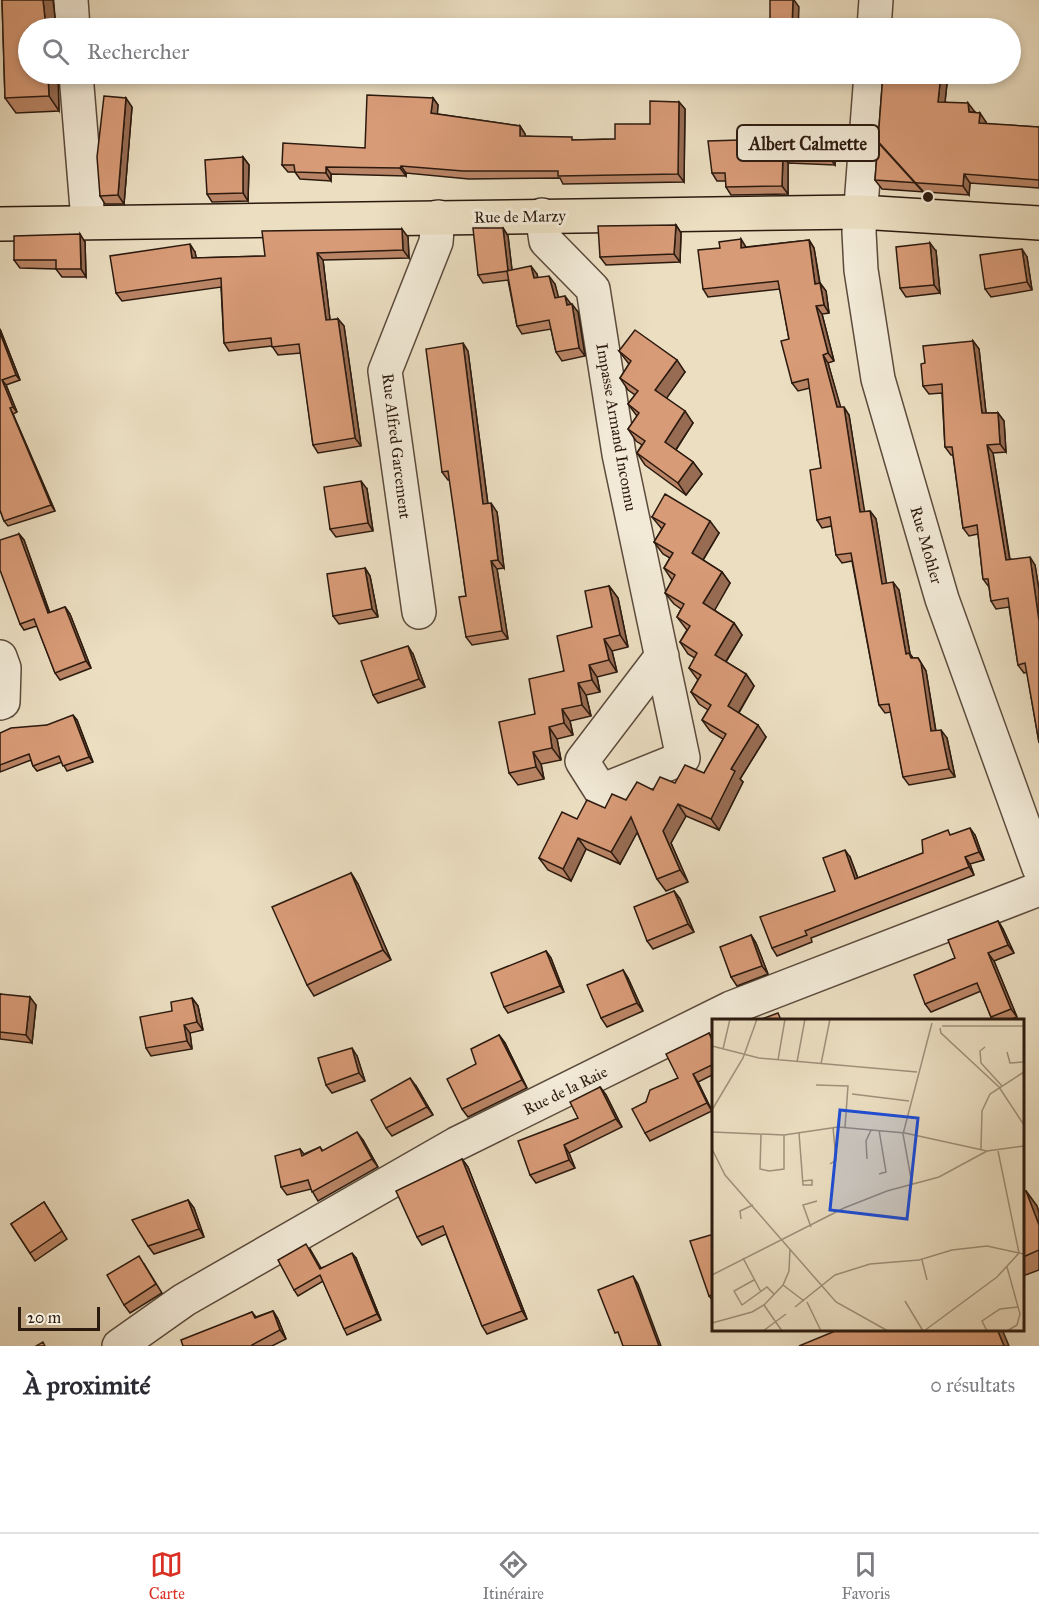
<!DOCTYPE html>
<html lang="fr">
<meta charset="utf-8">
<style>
:root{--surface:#fff;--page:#f2f2f3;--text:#2b2b33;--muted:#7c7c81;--line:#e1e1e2;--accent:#d93025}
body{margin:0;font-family:"IM FELL Great Primer",serif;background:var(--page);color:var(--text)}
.scale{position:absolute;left:18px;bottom:15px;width:82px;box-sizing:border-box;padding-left:6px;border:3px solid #2c1a0f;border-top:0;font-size:16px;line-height:21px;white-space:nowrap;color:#2c1a0f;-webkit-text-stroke:4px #f2ead7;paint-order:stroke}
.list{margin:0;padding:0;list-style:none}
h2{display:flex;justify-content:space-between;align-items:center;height:78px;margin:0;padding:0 24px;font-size:26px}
h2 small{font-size:20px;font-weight:400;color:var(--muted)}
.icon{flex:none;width:33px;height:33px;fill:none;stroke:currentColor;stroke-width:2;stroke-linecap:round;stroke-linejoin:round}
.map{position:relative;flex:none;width:1039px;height:1346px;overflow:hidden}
.search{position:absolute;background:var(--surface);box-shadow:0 3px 9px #0003;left:18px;right:18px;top:18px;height:66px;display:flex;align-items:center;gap:15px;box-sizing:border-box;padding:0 21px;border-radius:33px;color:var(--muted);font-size:22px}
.sheet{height:186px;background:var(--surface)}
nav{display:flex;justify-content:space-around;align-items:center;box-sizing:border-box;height:84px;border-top:2px solid var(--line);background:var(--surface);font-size:16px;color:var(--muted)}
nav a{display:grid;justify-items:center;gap:3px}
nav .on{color:var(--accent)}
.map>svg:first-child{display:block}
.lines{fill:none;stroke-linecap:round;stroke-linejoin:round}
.minor-casing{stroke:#5c4b3c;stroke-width:36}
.major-casing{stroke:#2c1a0f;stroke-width:36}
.minor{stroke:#f2ead7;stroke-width:33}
.major{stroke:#ebdec1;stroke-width:33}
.wall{fill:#ba8566;stroke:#2c1a0f;stroke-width:1.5}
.shaded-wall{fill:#976c53;stroke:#2c1a0f;stroke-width:1.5}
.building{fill:#d89b77;stroke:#2c1a0f;stroke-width:1.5}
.labels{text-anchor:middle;stroke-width:6;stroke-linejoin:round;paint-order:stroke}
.street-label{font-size:16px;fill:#2c1a0f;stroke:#f2ead7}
.inset-road{fill:none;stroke:#9f907a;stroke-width:1.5}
.view{fill:#1d4ed8;fill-opacity:0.15;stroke:#1d4ed8;stroke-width:3}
.inset-edge{fill:none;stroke:#2c1a0f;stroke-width:3}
.leader{fill:none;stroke:#2c1a0f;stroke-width:2}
.callout-dot{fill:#2c1a0f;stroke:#f2ead7;stroke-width:2}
.callout{fill:#f2ead7;stroke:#2c1a0f;stroke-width:2}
.callout-label{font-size:18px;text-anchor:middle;font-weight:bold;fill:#2c1a0f}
</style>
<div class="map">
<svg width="1039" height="1346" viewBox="0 0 1039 1346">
<rect width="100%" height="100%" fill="#ebdec1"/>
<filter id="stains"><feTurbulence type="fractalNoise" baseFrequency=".00333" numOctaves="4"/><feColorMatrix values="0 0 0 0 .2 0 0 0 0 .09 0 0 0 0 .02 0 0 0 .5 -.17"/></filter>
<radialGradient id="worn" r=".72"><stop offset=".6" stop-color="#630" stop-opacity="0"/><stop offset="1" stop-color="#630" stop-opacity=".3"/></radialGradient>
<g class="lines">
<!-- minor casing -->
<g class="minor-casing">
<g id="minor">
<polyline points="71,0 73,28"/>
<polyline points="874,28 876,0"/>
<polyline points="76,74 88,221"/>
<polyline points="871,74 859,232 861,270 878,379 942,599 1039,868"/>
<polyline points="542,215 546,241 593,289 619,454 683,758 601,791 582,761 662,656"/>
<polyline points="419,612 385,371 436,242 438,217"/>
<polyline points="0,657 4,668 3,702 0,703"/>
<polyline points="119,1346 184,1300 456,1144 731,1008 1039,889"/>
</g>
</g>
<!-- major casing -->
<g class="major-casing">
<polyline id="major" points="0,224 860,212 1039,223"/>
</g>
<!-- minor -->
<use href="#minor" class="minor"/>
<!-- major -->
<use href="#major" class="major"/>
</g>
<!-- wall -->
<g class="wall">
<polygon points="2,0 53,0 56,28 28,28 28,74 58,74 59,111 16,113 5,98"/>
<polygon points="883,74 948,74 945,102 975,112 986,122 986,124 1039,127 1039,188 970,183 969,195 882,189 875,180"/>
<polygon points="433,98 438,105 437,114 520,126 525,134 525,136 573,140 615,139 650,124 679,102 685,109 684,182 563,184 560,178 469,179 406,173 406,176 331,174 331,181 300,179 295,172 288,172 282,165 365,148"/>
<polygon points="132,107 124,204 105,204 100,196"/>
<polygon points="836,136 835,165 788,163 788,194 731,195 726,187 726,181 717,181 712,173"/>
<polygon points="243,157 249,165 248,201 212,202 207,194"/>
<polygon points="676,225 681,233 680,262 606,265 600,257"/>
<polygon points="503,228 508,236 512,270 537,274 538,278 555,284 558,298 571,304 578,312 585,356 562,361 556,352 551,329 522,334 517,326 508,280 483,283 478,275"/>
<polygon points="408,237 409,258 323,260 330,320 338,319 344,326 361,446 318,453 313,445 301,353 278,355 272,346 229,351 224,343 221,287 122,301 116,293 195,252 196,258 265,256"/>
<polygon points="809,240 814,248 820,283 826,291 829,313 822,314 834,361 828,363 840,407 849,415 864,512 870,511 876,519 886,583 899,590 910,654 913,658 918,658 926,671 936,731 947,738 955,777 909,785 903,777 891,712 885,713 879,705 852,561 842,563 836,555 832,526 822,528 817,520 821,468 810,388 798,391 792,383 789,339 780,289 708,297 703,289 720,248 746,247"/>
<polygon points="85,242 86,277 62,277 56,269 20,268 14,260"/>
<polygon points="936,251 940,293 906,297 900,288"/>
<polygon points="1027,257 1032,290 991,297 985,289"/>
<polygon points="0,329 20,380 6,385 17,412 13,414 55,511 8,526 4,521 0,510"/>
<polygon points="973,341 979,349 986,413 998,413 1004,421 1006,452 993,453 1010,559 1035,565 1039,590 1039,743 1027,672 1024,673 1018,665 1009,607 996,609 991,601 989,587 983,579 978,534 969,536 963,528 953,455 951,455 945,447 942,393 929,394 923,386 925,363"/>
<polygon points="468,351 488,504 497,512 504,568 497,569 508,639 472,645 466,637 466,596 450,480 448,480 442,472"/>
<polygon points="619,351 685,372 666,398 693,423 676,450 693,462 702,474 686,495 645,465 637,453 642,445 636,441 628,429 637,416 628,404 635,395 628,390 620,378 629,364"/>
<polygon points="367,489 373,531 336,537 330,529"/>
<polygon points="652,517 719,533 703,560 722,572 730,583 714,610 734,623 742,635 726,662 746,674 754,686 739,713 766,737 740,779 743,782 719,830 686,816 671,843 688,882 666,891 657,879 637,832 620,864 586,849 571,881 548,870 539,858 577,819 653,790 704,773 723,739 710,731 702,720 708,710 699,704 691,692 698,680 689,668 695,658 688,654 680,642 687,630 677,617 681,609 674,604 665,593 672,580 664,568 670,558 663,554 654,542 662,529"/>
<polygon points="19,534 24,540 50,613 65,607 70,614 91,668 60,680 55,673 37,626 24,630 20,624"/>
<polygon points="365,568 370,576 378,617 339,624 333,616"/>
<polygon points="609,586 618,598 628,647 612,651 617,672 597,677 600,692 586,695 591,716 570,721 573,735 557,739 561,760 541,764 544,779 518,785 509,773 535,714 592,627"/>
<polygon points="413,654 425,687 378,703 373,695"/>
<polygon points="77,720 93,762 67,771 62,762 37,771 33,766 31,760 0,772 0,733"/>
<polygon points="951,835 975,835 984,860 970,864 974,875 811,938 812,942 777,956 772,948 835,891 850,857 858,878 923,853"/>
<polygon points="351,873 358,884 391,960 314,996 307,985"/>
<polygon points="674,891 680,899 694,932 653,949 647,941"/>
<polygon points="998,921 1003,929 1014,953 994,961 1017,1017 1009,1020 994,1020 991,1017 981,991 931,1012 925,1004 955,958"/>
<polygon points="751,935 756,943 768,974 737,986 731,977"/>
<polygon points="546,951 551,958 564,992 508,1013 504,1007"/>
<polygon points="623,970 628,978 643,1011 607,1027 601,1018"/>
<polygon points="0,994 36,1005 32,1043 0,1039"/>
<polygon points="192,998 198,1006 203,1030 190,1033 192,1049 151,1056 146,1048 172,1011"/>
<polygon points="709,1033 714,1040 714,1074 698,1082 712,1111 650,1141 645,1133 646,1102 678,1078"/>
<polygon points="499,1035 505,1043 527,1088 468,1117 462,1109 476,1064"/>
<polygon points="357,1056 365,1081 332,1093 326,1085"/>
<polygon points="416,1086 433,1115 392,1136 386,1128"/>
<polygon points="600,1087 606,1095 622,1127 569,1153 575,1168 536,1183 530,1175 578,1118"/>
<polygon points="363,1140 378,1167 318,1201 311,1189 287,1195 281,1187 300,1149 304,1154 320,1147 323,1151"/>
<polygon points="462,1159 468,1167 527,1319 487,1334 482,1326 446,1234 422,1245 417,1237"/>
<polygon points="1026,1191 1037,1206 1039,1213 1039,1270 1023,1276 1023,1192"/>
<polygon points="188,1200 194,1208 204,1237 154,1254 148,1246"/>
<polygon points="44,1202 67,1239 35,1261 11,1224"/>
<polygon points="714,1234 714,1302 709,1296"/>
<polygon points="310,1249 321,1268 356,1258 381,1320 347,1335 344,1329 323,1281 298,1296 294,1290"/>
<polygon points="144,1264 162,1293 130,1313 124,1305"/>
<polygon points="273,1311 278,1319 286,1339 272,1346 183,1346 252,1312 256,1317"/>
</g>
<!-- shaded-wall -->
<g class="shaded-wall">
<polygon points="43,0 53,0 56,28 46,28"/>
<polygon points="793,0 794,0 799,7 798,28 792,28"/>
<polygon points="48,74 58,74 59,111 49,96"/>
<polygon points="941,74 948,74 944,111 938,102"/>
<polygon points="126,98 132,107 124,204 118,195"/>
<polygon points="433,98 438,105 437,121 431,113"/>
<polygon points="679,102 685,109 684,182 678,174"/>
<polygon points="968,103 975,112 969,112"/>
<polygon points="980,113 986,122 985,132 979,123"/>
<polygon points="520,126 525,134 525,144 520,136"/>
<polygon points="830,128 836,136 835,165 829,157"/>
<polygon points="783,155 788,163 788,194 782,186"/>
<polygon points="243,157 249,165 248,201 243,193"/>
<polygon points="401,166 406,173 406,176 400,168"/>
<polygon points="326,167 331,174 331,181 326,173"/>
<polygon points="964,174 970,183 969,195 963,186"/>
<polygon points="676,225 681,233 680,262 674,254"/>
<polygon points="503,228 508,236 513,279 508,271"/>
<polygon points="402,229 408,237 409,258 403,250"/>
<polygon points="80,234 85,242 86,277 81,269"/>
<polygon points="741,239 746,247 741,248"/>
<polygon points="809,240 814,248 821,292 815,284"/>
<polygon points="930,243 936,251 940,293 934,285"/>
<polygon points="190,244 195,252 198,266 192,258"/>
<polygon points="1022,249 1027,257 1032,290 1027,282"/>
<polygon points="317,253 323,260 331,328 326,320"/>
<polygon points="531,266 537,274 539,286 534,278"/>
<polygon points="549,276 555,284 561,306 555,298"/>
<polygon points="820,283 826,291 829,313 824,305"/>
<polygon points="565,296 571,304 567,305"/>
<polygon points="572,304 578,312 585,356 579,348"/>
<polygon points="816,306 822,314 834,361 828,353"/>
<polygon points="338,319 344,326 361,446 355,438"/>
<polygon points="0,329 20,380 16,375 0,333"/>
<polygon points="973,341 979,349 987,422 982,413"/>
<polygon points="463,343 468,351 489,513 483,504"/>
<polygon points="823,355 828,363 843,415 837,407"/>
<polygon points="677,360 685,372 664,402 655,390"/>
<polygon points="2,380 6,385 17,412 13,407"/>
<polygon points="844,407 849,415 866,520 860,512"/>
<polygon points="10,408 13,414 55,511 51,505"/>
<polygon points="685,411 693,423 673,454 665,442"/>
<polygon points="998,413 1004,421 1006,452 1000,444"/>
<polygon points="987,445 993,453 1011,568 1006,560"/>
<polygon points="693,462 702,474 686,495 678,483"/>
<polygon points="361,481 367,489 373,531 368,523"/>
<polygon points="491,503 497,512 504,568 498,560"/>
<polygon points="870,511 876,519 888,592 882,584"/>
<polygon points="710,521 719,533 700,565 692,553"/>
<polygon points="19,534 24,540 52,620 48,613"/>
<polygon points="1030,557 1035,565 1039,590 1039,621"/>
<polygon points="491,561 497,569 508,639 502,631"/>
<polygon points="365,568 370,576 378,617 372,609"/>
<polygon points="722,572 730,583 712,615 703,603"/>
<polygon points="893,582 899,590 910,654 915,661 906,654"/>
<polygon points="609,586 618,598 628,647 620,635"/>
<polygon points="65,607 70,614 91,668 86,661"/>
<polygon points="734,623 742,635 723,666 715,655"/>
<polygon points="604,639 612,651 617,672 609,660"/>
<polygon points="408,646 413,654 425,687 419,679"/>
<polygon points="918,658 926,671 937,739 931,731"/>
<polygon points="589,665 597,677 600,692 592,680"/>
<polygon points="746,674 754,686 736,717 728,706"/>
<polygon points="578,683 586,695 591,716 582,705"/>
<polygon points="562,709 570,721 573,735 564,723"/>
<polygon points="73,715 77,720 93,762 89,757"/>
<polygon points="758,725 766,737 740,779 743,782 719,830 711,819 731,769"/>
<polygon points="549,727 557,739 561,760 552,748"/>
<polygon points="941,730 947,738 955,777 949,769"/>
<polygon points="533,752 541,764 544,779 536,767"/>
<polygon points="678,804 686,816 671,843 688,882 680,870 663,831"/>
<polygon points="631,817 639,829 620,864 611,852"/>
<polygon points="970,828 975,835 984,860 979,852"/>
<polygon points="578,838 586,849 571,881 563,869"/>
<polygon points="845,850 850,857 861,887 855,879"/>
<polygon points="965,857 970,864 974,875 969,867"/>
<polygon points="351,873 358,884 391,960 383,950"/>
<polygon points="674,891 680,899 694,932 688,924"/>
<polygon points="998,921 1003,929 1014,953 1008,945"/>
<polygon points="751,935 756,943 768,974 762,966"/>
<polygon points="546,951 551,958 564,992 560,986"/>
<polygon points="988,953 994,961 1017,1017 1011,1009"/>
<polygon points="623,970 628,978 643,1011 637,1003"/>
<polygon points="30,997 36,1005 32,1043 26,1035"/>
<polygon points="192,998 198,1006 203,1030 197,1022"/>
<polygon points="184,1025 190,1033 192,1049 187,1041"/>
<polygon points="499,1035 505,1043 527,1088 522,1080"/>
<polygon points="352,1048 357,1056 365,1081 359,1073"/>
<polygon points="693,1074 698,1082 712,1111 707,1103"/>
<polygon points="410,1078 416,1086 433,1115 427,1107"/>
<polygon points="600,1087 606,1095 622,1127 616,1119"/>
<polygon points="357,1132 363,1140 378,1167 372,1159"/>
<polygon points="564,1145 569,1153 575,1168 569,1160"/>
<polygon points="462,1159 468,1167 527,1319 522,1311"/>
<polygon points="1026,1191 1037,1206 1039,1213 1039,1225"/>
<polygon points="188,1200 194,1208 204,1237 199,1229"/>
<polygon points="352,1253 356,1258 381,1320 377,1314"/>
<polygon points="633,1276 638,1284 661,1346 659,1346"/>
<polygon points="273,1311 278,1319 286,1339 280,1330"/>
<polygon points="997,1329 1002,1329 1009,1346 1004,1346"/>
</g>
<!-- building -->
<g class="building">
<polygon points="2,0 43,0 46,28 28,28 28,74 48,74 49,96 5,98"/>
<polygon points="770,0 793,0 792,28 770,28"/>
<polygon points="887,22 924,28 887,28"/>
<polygon points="883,74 941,74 938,102 968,103 969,112 980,113 979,123 1039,127 1039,180 964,174 963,186 875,180"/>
<polygon points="367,95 433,98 431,113 520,126 520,136 572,137 572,140 615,139 615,124 650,124 650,101 679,102 678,174 558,176 558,171 463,171 401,166 400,168 326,167 326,173 295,172 294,165 282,165 283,143 365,148"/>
<polygon points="104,96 126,98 118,195 100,196 97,157"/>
<polygon points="771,125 830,128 829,157 783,155 782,186 726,187 725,173 712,173 708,141 771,139"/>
<polygon points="243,157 243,193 207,194 205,160"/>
<polygon points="676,225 674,254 600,257 598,226"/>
<polygon points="473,228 503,228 508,271 478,275"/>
<polygon points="402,229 403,250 317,253 326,320 338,319 355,438 313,445 299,344 272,347 271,338 224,343 221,278 116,293 110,256 190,244 192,258 265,256 262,231"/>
<polygon points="80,234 81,269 56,269 56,260 14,260 14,236"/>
<polygon points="741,239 741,248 809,240 815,284 820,283 824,305 816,306 828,353 823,355 837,407 844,407 860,512 870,511 882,584 893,582 906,654 909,653 911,658 918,658 921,663 931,731 941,730 949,769 903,777 889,704 879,705 851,553 836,555 830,517 817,520 810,470 821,468 808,379 792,383 781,341 789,339 778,281 703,289 698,250 720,248 719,242"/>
<polygon points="930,243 934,285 900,288 896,247"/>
<polygon points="1022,249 1027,282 985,289 980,255"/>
<polygon points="531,266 534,278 549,276 555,298 565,296 567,305 572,304 579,348 556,352 549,320 517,326 507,271"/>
<polygon points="635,330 677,360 655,390 685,411 665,442 693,462 678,483 637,453 645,441 628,429 639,413 628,404 638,391 620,378 631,361 619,351"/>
<polygon points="0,333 16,375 2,380 13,407 10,408 51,505 4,521 0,510"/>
<polygon points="973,341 982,413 998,413 1000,444 987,445 1006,560 1030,557 1039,621 1039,742 1025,663 1018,665 1008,598 991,601 988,579 983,579 977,525 963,528 952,447 945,447 942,384 923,386 921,364 925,363 923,346"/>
<polygon points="463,343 483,504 491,503 498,560 491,561 502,631 466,637 459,597 466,596 448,471 442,472 426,349"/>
<polygon points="361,481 368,523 330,529 324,487"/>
<polygon points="665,494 710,521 692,553 722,572 703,603 734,623 715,655 746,674 728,706 758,725 731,769 735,771 711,819 678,804 663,831 680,870 657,879 631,817 611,852 578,838 563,869 539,858 562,812 577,819 587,800 605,808 612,794 626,800 637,782 653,790 660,777 675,783 685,765 704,773 726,734 702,720 711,705 691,692 701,675 689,668 697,653 680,642 690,626 677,617 684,604 665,593 675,575 664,568 673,553 654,542 665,524 652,517"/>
<polygon points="19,534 48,613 65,607 86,661 55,673 34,619 20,624 0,570 0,540"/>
<polygon points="365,568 372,609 333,616 327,574"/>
<polygon points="609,586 620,635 604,639 609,660 589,665 592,680 578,683 582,705 562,709 564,723 549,727 552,748 533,752 536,767 509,773 499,722 535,714 529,679 564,671 557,636 592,627 585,591"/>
<polygon points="408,646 419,679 373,695 361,661"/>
<polygon points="73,715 89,757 63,766 59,756 33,766 29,754 0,765 0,733 11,728 47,725"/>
<polygon points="970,828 979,852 965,857 969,867 805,931 807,935 772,948 760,917 835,891 823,858 845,850 855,879 923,853 922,840 948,830 950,835"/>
<polygon points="351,873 383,950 307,985 272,907"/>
<polygon points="674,891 688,924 647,941 634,907"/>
<polygon points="998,921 1008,945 988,953 1011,1009 991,1017 977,983 925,1004 914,975 955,958 948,940"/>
<polygon points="751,935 762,966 731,977 720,947"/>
<polygon points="546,951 560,986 504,1007 491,973"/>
<polygon points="623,970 637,1003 601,1018 587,985"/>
<polygon points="0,994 30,997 26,1035 0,1032"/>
<polygon points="192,998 197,1022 184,1025 187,1041 146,1048 140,1017 172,1011 171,1002"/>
<polygon points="778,1013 781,1020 759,1020"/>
<polygon points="709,1033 712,1040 714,1040 714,1064 693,1074 707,1103 645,1133 632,1109 646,1102 650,1090 678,1078 666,1054"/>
<polygon points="499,1035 522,1080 462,1109 447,1079 476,1064 471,1049"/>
<polygon points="352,1048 359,1073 326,1085 318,1058"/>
<polygon points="410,1078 427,1107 386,1128 371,1100"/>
<polygon points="600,1087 616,1119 564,1145 569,1160 530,1175 518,1141 578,1118 570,1102"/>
<polygon points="357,1132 372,1159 312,1192 308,1180 281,1187 275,1156 300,1149 302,1156 320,1147 322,1151"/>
<polygon points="462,1159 522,1311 482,1326 443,1226 417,1237 396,1191"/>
<polygon points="1026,1191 1039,1225 1039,1250 1023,1257 1023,1192"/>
<polygon points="188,1200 199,1229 148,1246 132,1220"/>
<polygon points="44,1202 62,1231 30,1253 11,1224"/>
<polygon points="714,1234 714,1294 709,1296 690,1241"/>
<polygon points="306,1244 320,1269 352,1253 377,1314 344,1329 320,1275 294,1290 278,1260"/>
<polygon points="139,1256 156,1284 124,1305 107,1275"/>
<polygon points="633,1276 659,1346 623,1346 618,1332 615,1333 598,1290"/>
<polygon points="273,1311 280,1330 252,1345 252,1346 183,1346 181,1340 252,1312 255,1318"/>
<polygon points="840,1329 997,1329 1004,1346 799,1346"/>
<polygon points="43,1342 45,1346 36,1346"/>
</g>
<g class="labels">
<!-- street labels -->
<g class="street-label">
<text transform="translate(520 216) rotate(-1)" y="6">Rue de Marzy</text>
<text transform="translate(617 427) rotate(80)" y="6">Impasse Armand Inconnu</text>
<text transform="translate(397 446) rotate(83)" y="6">Rue Alfred Garcement</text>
<text transform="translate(927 545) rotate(74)" y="6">Rue Mohler</text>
<text transform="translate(565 1090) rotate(-26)" y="6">Rue de la Raie</text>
</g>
</g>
<!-- overview -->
<g transform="translate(712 1019)">
<rect width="312" height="312" fill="#ebdec1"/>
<path class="inset-road" d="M230,7h82M228,9l1,5 58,54 25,38M0,27l47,12 158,14M273,28l-5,4 1,12 21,23M11,30l7,-30M295,33l3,11 14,-1M66,41l7,-41M85,43l8,-43M109,45l9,-45M104,66l32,1 -3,41M140,75l57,7M0,91l31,-52 14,-39M0,113l72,3 54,-8 67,6 82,18 37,-5M87,114l4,52h9v-5l-9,1M49,115l-1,35 9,2 15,-2v-34M0,130l13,26 111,127 52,29M269,130l1,-38 8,-17 34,-22M286,132l21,102M155,140l-1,-18 5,-11M118,145l6,-4 -3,-33M167,155l7,-2 -7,-42M200,165l-9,-50 29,-111M29,200l-1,-8 13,-6M99,208l-8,-22 14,-4M31,239l18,34M210,241l5,20M0,256l132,-67 43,-17 52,-14 48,-26M42,261l-20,11 8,14 25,-18 7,7M71,266l21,16M193,282l18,30M95,283l14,29M52,286l18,26M83,288l40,-32 35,-11 49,-4 33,-10 35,-4 37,8M0,304l40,-11 12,-7 19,-20 6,-14 1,-22M51,312l23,-17M212,312l73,-54 22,-24M275,312l-5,-10 18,-12 18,-2M295,312l10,-6 3,-11 -13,-47"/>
<path class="view" d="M128,91l78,8 -11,101 -77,-9z"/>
<rect width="312" height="312" class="inset-edge"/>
</g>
<!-- callouts -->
<path class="leader" d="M928 197L879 143"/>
<circle class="callout-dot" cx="928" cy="197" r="6"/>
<rect class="callout" x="737" y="125" width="142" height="36" rx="6"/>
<g class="callout-label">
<text x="808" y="150">Albert Calmette</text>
</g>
<rect width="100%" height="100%" filter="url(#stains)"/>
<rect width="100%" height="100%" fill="url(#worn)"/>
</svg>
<div class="scale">20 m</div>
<div class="search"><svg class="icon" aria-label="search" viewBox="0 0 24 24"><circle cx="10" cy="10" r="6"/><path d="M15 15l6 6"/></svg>Rechercher</div>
</div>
<section class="sheet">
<h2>À proximité<small>0 résultats</small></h2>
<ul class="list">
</ul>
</section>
<nav>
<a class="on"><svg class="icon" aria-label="map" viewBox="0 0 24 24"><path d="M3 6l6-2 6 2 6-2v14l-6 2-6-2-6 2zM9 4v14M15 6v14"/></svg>Carte</a>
<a><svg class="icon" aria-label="directions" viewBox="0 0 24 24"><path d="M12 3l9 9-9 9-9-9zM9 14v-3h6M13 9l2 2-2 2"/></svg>Itinéraire</a>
<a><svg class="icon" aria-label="saved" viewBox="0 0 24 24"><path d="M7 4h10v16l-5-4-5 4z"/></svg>Favoris</a>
</nav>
